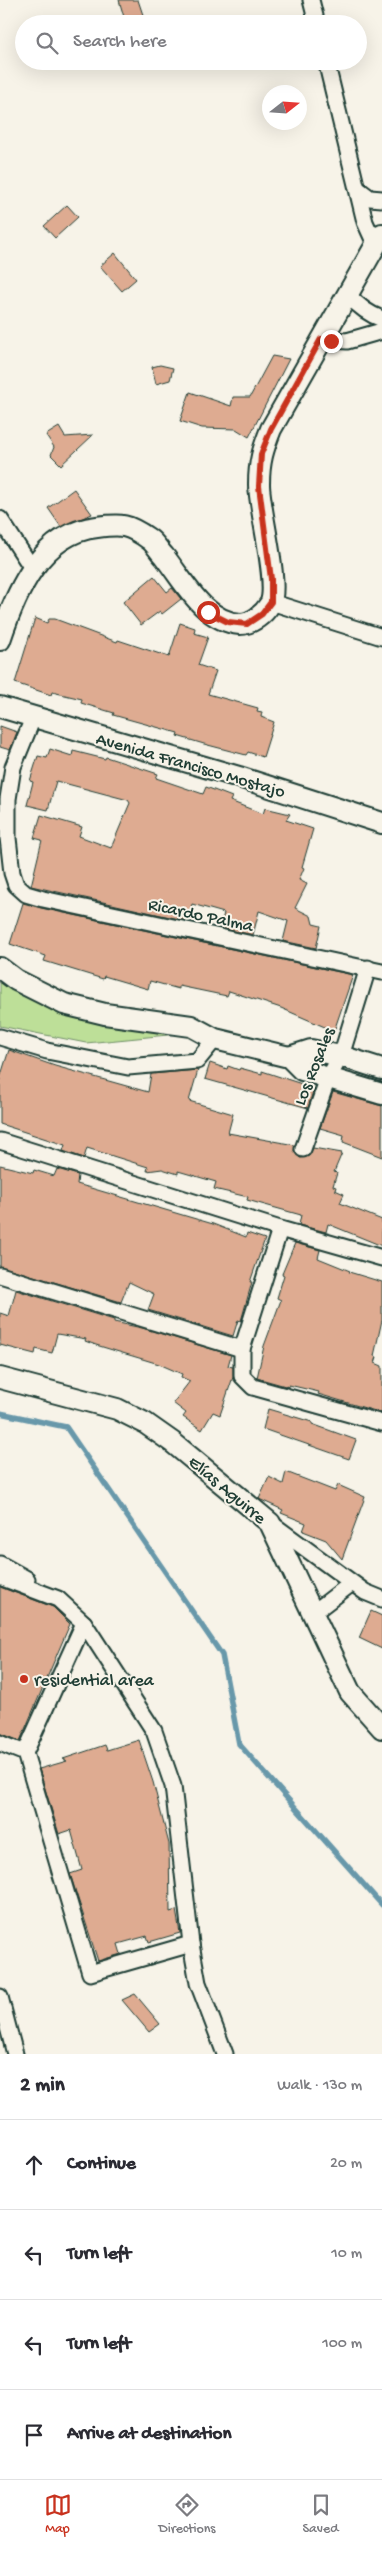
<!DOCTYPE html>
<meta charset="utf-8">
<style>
:root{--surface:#fff;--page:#f7f7f7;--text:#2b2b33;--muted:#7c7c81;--line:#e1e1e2;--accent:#c8321e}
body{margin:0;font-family:"Gochi Hand",sans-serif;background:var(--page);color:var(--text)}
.compass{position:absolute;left:262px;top:85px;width:45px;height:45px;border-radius:50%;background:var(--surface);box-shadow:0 5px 20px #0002;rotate:73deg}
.stop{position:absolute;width:15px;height:15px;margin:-11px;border:4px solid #c8321e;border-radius:50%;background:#fff}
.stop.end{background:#c8321e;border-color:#fff;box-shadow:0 1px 5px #0008}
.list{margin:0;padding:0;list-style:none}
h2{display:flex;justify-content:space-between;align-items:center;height:65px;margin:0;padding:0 20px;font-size:21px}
h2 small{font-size:16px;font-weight:400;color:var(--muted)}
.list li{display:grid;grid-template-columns:32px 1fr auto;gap:15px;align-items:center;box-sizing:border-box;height:90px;padding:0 20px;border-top:1px solid var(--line)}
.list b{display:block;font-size:19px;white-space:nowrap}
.list em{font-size:16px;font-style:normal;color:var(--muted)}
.icon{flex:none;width:28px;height:28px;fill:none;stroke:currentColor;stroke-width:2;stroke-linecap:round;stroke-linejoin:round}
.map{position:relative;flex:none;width:382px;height:2054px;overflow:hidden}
.search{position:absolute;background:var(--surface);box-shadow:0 5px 20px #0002;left:15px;right:15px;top:15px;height:55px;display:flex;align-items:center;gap:12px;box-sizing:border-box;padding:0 18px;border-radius:28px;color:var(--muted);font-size:19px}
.sheet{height:425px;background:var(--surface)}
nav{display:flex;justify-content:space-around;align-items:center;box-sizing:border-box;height:70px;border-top:1px solid var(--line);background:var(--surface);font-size:14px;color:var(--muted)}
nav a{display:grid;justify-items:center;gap:2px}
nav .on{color:var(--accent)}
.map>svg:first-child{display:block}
.green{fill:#bddf98;stroke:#6e8e66}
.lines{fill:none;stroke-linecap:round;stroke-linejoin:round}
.stream{stroke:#6898aa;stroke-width:5.5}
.building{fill:#deab91;stroke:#1f3d34}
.minor-casing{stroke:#1f3d34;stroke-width:19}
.tertiary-casing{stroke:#1f3d34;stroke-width:24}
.minor{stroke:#f7f3e8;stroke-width:15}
.tertiary{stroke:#f7f3e8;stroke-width:20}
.route{stroke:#c8321e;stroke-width:6}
.poi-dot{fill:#c8321e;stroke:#f7f3e8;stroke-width:2}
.labels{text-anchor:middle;stroke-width:4;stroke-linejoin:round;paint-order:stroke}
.street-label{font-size:18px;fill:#1f3d34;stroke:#f7f3e8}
.poi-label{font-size:18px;fill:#1f3d34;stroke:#f7f3e8;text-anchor:start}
</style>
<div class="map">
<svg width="382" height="2054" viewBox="0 0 382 2054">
<rect width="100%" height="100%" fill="#f7f3e8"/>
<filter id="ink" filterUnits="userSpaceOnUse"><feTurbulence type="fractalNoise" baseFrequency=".02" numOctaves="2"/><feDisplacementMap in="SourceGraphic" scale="10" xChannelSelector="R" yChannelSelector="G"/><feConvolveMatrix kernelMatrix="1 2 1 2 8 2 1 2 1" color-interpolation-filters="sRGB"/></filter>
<g filter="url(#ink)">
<!-- green -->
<polygon class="green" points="0,982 60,1004 178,1031 178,1034 86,1043 0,1026"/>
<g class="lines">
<!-- stream -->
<polyline class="stream" points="0,1413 66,1427 222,1655 239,1744 382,1905"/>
</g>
<!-- building -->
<g class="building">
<polygon points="119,0 138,0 146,24 126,24"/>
<polygon points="67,205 78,217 55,238 44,226"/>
<polygon points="115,253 136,279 122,291 100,266"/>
<polygon points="272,356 289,359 249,437 236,429 202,428 180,421 190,392 231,406 233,397 250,397"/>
<polygon points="160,365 173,368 170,380 156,384 152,367"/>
<polygon points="59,427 65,437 93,435 61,465 51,455 54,447 46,435"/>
<polygon points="74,489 92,514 61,527 48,508"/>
<polygon points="154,576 167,592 172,588 181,599 162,614 160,611 141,625 123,602"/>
<polygon points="35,618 47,623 49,619 55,619 117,642 118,640 169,657 180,623 195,628 194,633 208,637 198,665 216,671 208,694 258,708 257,711 262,712 261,717 274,722 263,757 248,752 246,755 204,744 177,736 178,733 113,715 114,713 81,703 82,699 52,692 51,695 15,683"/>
<polygon points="0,726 17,732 10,750 0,747"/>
<polygon points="50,749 72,756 73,751 105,759 106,757 158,774 156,778 203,794 206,787 232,797 230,801 263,814 265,808 290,814 286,820 313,829 302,867 304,868 299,880 307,884 295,908 311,916 313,924 321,926 316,948 283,941 288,921 259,911 253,935 220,928 224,913 192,904 188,921 31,886 42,840 34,838 41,815 82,827 79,836 111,848 130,803 128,800 56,781 48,810 27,805 33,782 30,781 38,756 47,758"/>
<polygon points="23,903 41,908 353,975 334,1031 281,1008 229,991 227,996 179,986 179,989 150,981 148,989 104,976 103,979 44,961 46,956 10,944"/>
<polygon points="9,1050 55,1066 148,1092 151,1074 198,1070 189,1101 233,1114 228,1133 295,1145 294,1151 300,1158 309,1156 313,1148 342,1153 334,1172 337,1173 333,1186 336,1187 335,1190 344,1194 340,1203 382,1220 382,1246 328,1224 326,1232 299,1225 301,1215 247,1200 248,1197 214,1189 216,1182 178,1171 178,1174 162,1169 147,1171 148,1167 87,1148 84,1158 63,1151 65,1145 0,1124 0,1078"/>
<polygon points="210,1063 227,1069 228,1066 239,1070 240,1068 262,1074 262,1071 314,1088 308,1108 205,1079"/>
<polygon points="333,1092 382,1106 382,1157 343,1142 344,1135 320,1128"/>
<polygon points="0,1165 33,1173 34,1170 54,1176 57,1169 78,1175 77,1184 213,1224 246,1237 247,1233 265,1239 250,1282 252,1282 241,1321 238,1320 233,1336 148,1310 154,1294 129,1282 121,1302 0,1266"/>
<polygon points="295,1243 320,1250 318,1258 350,1271 349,1272 382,1282 382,1320 374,1356 377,1357 375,1363 382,1366 382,1413 318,1394 319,1392 289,1385 289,1387 257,1378 264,1346 281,1300 277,1298 284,1275 282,1274"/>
<polygon points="16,1290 114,1320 114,1322 142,1328 231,1355 228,1366 233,1367 233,1377 220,1415 213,1412 202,1430 183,1417 186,1413 173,1403 190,1381 181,1377 182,1374 159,1364 96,1345 85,1341 86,1339 57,1334 52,1353 36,1349 35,1354 0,1345 0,1313 9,1316"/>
<polygon points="268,1409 312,1422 312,1424 356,1440 349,1459 263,1429"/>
<polygon points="286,1472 335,1491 338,1485 365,1497 342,1559 326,1540 303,1531 306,1523 281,1513 283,1510 259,1499 269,1477 283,1484"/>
<polygon points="0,1587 53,1607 70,1624 20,1741 0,1733"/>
<polygon points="371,1611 382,1616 382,1649 359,1638"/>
<polygon points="139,1740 153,1782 169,1844 170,1912 176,1910 180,1933 149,1942 147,1936 118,1944 121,1954 98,1961 70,1874 82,1870 71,1830 59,1834 39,1769 67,1761 63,1759 105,1745 107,1750"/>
<polygon points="135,1994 160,2024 149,2032 122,2000"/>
</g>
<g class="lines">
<!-- minor casing -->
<g class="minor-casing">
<g id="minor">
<polyline points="311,0 317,24"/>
<polyline points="326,61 365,222 375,244"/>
<polyline points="358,189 370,198 382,199"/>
<path d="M348,295c10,11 20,19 34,24"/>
<polyline points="321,339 347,341 382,331"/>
<polyline points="0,519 32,568"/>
<polyline points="271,602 382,637"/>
<polyline points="33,718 13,767 8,799 8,838 12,873 16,885 26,894 43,899 382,972"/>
<polyline points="0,1037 47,1051 128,1067 197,1061 215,1039"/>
<polyline points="0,1141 280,1229 382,1258"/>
<polyline points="303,1149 328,1078 341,1056 368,968"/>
<polyline points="280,1229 242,1349 242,1376 253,1387 382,1423"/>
<polyline points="0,1275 242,1349"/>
<polyline points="272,1524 365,1592 382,1599"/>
<polyline points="0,1564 27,1579"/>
<polyline points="0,1577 58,1599 84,1623 154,1731 173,1786 191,1944 198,1983 225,2054"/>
<polyline points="313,1613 352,1583"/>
<polyline points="0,1743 25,1753 90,1973 191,1944"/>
<polyline points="25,1753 84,1623"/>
<polyline points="0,1997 15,2054"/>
</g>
</g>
<!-- tertiary casing -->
<g class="tertiary-casing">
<g id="tertiary">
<path d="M0,640c16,-48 41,-107 97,-113 25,-3 31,-3 52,12 6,4 10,12 15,17 21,27 40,65 76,68 12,0 24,-10 30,-20 10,-19 -11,-95 -11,-120 0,-22 4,-35 12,-55l111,-195"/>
<polyline points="0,707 239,777 382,823"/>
<polyline points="0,968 16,980 64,1004 105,1014 191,1026 215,1039 289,1057 302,1070 382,1094"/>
<polyline points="289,1057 311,1050 341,1056 382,1069"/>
<polyline points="0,1378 117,1409 145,1423 172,1442 270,1523 350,1692 382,1728"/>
</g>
</g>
<!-- minor -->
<use href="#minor" class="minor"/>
<!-- tertiary -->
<use href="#tertiary" class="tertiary"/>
</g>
</g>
<g class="lines" filter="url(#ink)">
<!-- route -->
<polyline class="route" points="208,612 228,622 247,624 262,614 271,602 271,579 259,486 261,454 271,429 321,339 331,341"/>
</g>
<!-- markers -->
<circle class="poi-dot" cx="24" cy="1679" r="5"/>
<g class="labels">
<!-- street labels -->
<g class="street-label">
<text transform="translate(191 764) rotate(16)" y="6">Avenida Francisco Mostajo</text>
<text transform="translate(201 914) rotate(12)" y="6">Ricardo Palma</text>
<text transform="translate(313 1066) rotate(-68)" y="6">Los Rosales</text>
<text transform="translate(228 1489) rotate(40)" y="6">Elías Aguirre</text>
</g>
<!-- poi labels -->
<g class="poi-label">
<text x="34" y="1685">residential area</text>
</g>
</g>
</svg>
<svg class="compass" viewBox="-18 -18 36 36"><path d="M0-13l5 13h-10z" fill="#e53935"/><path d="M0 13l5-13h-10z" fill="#7c7c81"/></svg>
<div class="stop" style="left:208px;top:612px"></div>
<div class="stop end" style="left:331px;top:341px"></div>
<div class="search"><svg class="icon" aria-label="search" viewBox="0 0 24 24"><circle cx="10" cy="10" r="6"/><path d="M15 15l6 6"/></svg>Search here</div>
</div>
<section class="sheet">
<h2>2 min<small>Walk · 130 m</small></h2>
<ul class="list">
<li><svg class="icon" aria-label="ahead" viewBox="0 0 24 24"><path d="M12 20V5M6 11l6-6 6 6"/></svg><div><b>Continue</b></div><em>20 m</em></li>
<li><svg class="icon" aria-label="left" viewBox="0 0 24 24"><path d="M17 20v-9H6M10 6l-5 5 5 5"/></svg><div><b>Turn left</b></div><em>10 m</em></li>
<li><svg class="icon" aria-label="left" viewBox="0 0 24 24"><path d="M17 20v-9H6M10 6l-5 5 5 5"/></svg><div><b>Turn left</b></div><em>100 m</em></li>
<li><svg class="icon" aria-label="arrive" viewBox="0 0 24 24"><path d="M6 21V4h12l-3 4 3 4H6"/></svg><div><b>Arrive at destination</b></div></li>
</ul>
</section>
<nav>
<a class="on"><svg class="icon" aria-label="map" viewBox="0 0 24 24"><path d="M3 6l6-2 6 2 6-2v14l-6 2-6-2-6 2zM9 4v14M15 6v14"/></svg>Map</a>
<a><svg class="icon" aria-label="directions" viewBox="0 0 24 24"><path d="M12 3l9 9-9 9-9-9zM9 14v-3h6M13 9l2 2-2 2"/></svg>Directions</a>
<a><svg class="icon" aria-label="saved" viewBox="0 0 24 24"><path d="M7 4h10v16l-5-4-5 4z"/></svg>Saved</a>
</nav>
